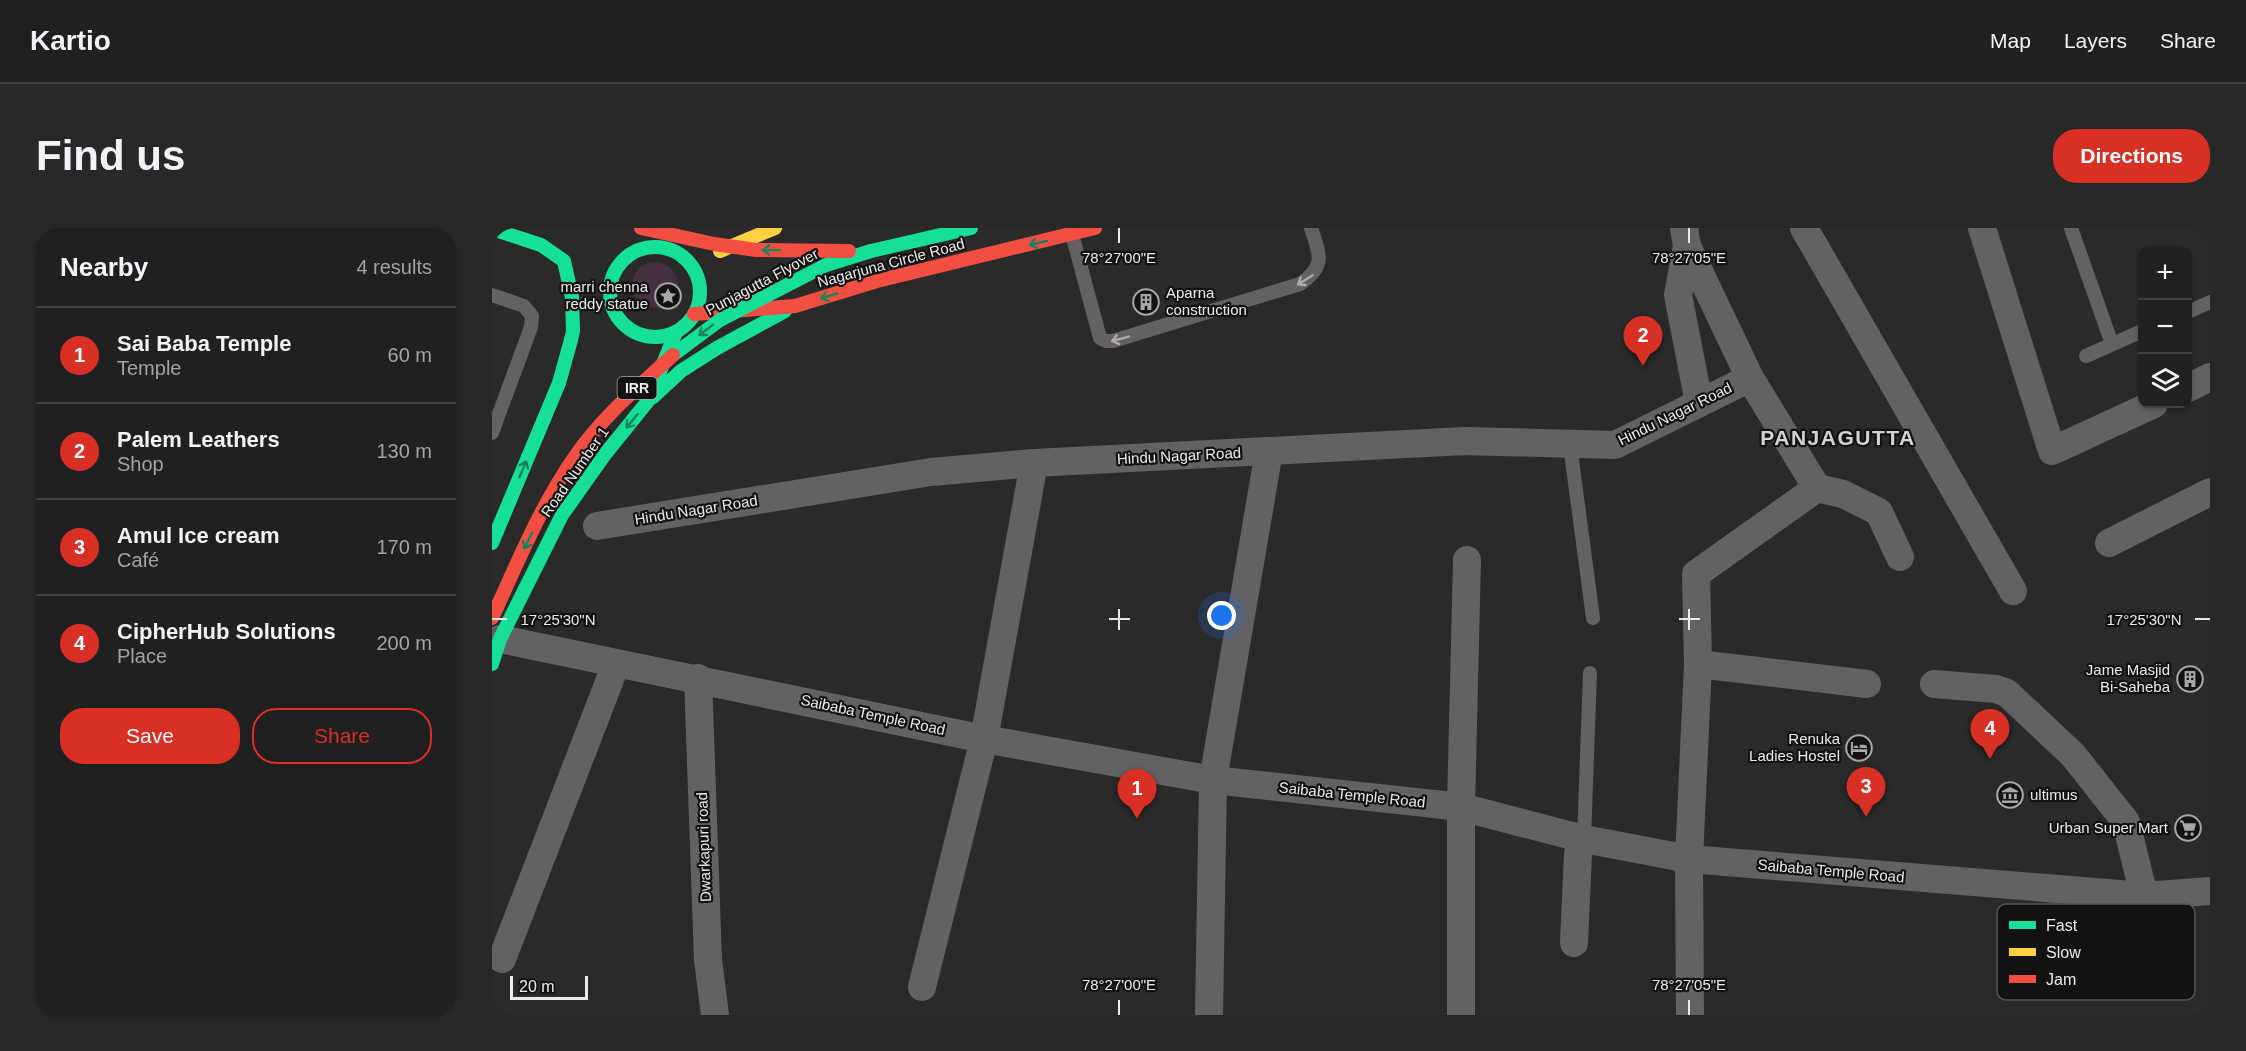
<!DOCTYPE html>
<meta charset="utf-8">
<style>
:root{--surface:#202020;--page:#282829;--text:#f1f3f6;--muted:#a2a3a5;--line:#3d3e3e;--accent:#d93025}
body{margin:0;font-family:Helvetica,sans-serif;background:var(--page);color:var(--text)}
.controls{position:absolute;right:18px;top:18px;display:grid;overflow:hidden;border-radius:12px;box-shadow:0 2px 4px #0004}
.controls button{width:54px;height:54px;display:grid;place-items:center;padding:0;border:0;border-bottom:2px solid var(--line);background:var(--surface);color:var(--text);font:30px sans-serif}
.scale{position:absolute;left:18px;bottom:15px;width:78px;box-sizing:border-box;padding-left:6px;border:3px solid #ece9eb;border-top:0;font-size:16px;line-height:21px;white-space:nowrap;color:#ece9eb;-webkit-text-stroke:4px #131213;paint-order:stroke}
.you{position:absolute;left:730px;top:388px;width:21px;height:21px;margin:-15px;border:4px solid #fff;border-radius:50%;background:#1a73e8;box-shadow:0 0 0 9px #1a73e833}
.badge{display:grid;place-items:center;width:39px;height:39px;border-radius:50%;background:var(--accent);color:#fff;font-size:20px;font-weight:700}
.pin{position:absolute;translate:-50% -50px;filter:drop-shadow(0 2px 3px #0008)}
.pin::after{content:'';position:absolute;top:32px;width:21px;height:18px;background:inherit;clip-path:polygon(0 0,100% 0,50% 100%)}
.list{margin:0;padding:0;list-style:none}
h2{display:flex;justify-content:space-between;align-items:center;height:78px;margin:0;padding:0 24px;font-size:26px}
h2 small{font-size:20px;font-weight:400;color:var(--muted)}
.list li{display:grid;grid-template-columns:39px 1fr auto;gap:18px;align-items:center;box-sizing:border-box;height:96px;padding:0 24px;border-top:2px solid var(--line)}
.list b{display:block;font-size:22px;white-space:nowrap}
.list p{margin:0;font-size:20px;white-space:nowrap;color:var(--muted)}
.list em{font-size:20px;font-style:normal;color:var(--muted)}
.actions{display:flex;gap:12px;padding:18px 24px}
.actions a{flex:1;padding:14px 0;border:2px solid var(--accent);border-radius:24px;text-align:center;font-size:21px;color:var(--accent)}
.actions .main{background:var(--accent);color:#fff}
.icon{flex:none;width:33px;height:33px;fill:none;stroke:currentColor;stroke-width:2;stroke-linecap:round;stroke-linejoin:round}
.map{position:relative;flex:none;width:1718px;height:787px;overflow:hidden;border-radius:24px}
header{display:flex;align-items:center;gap:36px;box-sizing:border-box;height:84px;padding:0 30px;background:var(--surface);border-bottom:2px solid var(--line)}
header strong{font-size:28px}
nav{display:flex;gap:33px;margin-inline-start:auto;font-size:21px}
.intro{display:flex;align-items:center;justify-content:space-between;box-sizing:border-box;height:144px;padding:0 36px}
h1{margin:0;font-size:42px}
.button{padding:15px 27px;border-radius:24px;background:var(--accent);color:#fff;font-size:21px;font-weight:700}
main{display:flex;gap:36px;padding:0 36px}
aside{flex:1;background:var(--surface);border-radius:24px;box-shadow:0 2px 4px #0004}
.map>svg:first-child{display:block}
.green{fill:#453042}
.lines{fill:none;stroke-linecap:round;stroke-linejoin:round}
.lane{stroke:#646164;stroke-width:14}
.street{stroke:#646164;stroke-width:28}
.fast{stroke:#16e098;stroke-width:14}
.slow{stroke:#ffcf43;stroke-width:14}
.jam{stroke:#f24e42;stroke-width:14}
.fast-bridge{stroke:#16e098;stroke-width:14}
.jam-bridge{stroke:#f24e42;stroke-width:14}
.oneway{stroke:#15835c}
.oneway2{stroke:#afacae}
.ticks{fill:none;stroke:#ece9eb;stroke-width:2}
.labels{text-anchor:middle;stroke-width:4.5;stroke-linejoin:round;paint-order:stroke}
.shield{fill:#131213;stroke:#aba8aa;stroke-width:1.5}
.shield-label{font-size:14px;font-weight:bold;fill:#ece9eb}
.street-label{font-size:15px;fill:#ece9eb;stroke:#131213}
.poi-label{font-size:15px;fill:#ece9eb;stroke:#131213;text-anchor:end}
.district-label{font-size:21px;font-weight:bold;letter-spacing:1.5px;fill:#d5d1d4;stroke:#131213}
.key{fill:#131213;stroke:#545254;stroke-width:1.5}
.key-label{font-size:16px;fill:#ece9eb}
.ticks-label{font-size:15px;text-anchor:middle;fill:#ece9eb;stroke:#131213;stroke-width:4.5;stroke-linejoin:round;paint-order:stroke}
</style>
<header>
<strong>Kartio</strong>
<nav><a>Map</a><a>Layers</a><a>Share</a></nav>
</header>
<div class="intro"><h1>Find us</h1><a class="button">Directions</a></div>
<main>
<aside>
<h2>Nearby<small>4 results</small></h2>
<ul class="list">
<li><span class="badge">1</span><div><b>Sai Baba Temple</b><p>Temple</p></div><em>60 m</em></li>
<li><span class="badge">2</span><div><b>Palem Leathers</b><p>Shop</p></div><em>130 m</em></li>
<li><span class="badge">3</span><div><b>Amul Ice cream</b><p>Café</p></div><em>170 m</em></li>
<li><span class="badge">4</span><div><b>CipherHub Solutions</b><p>Place</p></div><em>200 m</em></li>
</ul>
<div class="actions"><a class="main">Save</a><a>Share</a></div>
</aside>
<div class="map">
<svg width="1718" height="787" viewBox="0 0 1718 787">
<rect width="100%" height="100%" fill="#2b2a2b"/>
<!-- green -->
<circle class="green" cx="163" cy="57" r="23"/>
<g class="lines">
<!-- lane -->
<g class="lane">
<polyline points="1579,0 1620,116"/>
<path d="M580,6l28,104 6,3h7l187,-57c26,-18 20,-29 11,-56"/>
<polyline points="0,67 32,78 40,88 39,99 0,205"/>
<polyline points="1696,84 1718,74"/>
<polyline points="1594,128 1650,103"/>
<polyline points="1078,217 1101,390"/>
<polyline points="1092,611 1098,445"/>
</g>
<!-- street -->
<g class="street">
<polyline points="1192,0 1195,18 1258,150 1325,260 1204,346 1206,436 1197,631 1198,787"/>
<polyline points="1312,0 1521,363"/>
<polyline points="1490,0 1560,223 1662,176"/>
<polyline points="1195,18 1186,67 1207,175"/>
<polyline points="1696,160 1718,149"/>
<polyline points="1325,260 1351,266 1387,284 1408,329"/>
<polyline points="105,298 439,244 542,235 973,213 1123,217 1258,150"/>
<polyline points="1617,315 1718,264"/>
<polyline points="8,411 492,511 721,552 969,579 1092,611 1197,631 1652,668 1718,663"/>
<polyline points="1206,436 1375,456"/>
<polyline points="206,450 216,732 223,787"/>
<polyline points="1442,456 1504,461 1515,465 1581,527 1634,594 1652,668"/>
<polyline points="1082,715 1086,626 1092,611"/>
<polyline points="10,731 124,436"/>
<polyline points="430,759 492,511 542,235"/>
<polyline points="717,787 721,552 777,223"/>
<polyline points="969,787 969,579 975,332"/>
</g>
<!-- fast -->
<g class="fast">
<polyline points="0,1 49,17 72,33 80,69 81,103 79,112 67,155 0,315"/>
<circle cx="163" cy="64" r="45"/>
<polyline points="379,23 479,0"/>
<polyline points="161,169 189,143 225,120 293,83"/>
<polyline points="0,436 8,411 70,287 114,225 156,173 184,104"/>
</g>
<!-- slow -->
<polyline class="slow" points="228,23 283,0"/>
<!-- jam -->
<polyline class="jam" points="202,86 303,78 385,53 603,0"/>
<!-- fast-bridge -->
<polyline class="fast-bridge" points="181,127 228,92 334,37 379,23"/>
<!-- jam-bridge -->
<g class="jam-bridge">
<polyline points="149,0 222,16 264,22 357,23"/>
<path d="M0,390c25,-54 48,-111 82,-160 26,-39 64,-71 99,-103"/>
</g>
</g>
<!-- one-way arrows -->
<defs><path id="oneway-shaft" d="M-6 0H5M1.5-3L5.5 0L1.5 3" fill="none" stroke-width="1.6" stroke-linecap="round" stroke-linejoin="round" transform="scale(1.5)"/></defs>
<g class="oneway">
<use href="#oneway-shaft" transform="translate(546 15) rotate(167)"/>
<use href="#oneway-shaft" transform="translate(279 22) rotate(-179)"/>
<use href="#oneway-shaft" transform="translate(337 68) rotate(163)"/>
<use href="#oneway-shaft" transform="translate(214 102) rotate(143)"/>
<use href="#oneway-shaft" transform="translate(140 193) rotate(129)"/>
<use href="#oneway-shaft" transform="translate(31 241) rotate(-67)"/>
<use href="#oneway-shaft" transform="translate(36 313) rotate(116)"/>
</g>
<g class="oneway2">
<use href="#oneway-shaft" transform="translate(813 52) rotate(148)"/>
<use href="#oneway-shaft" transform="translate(628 111) rotate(165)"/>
</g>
<!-- ticks -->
<path class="ticks" d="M627,0v15M1197,0v15M627,381v21M1197,381v21M0,391h15M617,391h21M1187,391h21M1703,391h15M627,772v15M1197,772v15"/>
<!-- icons -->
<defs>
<g id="sight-ring" transform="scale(1.35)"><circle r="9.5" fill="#131213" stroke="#a8a6a8" stroke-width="1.5"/><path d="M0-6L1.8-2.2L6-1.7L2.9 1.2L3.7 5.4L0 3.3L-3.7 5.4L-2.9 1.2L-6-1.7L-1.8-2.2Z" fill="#a8a6a8"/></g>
<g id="building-ring" transform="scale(1.35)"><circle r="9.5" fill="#131213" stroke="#a8a6a8" stroke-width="1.5"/><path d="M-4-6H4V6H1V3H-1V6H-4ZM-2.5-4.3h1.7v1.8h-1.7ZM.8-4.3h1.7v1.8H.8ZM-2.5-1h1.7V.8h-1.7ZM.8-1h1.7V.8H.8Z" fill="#a8a6a8"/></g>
<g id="hotel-ring" transform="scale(1.35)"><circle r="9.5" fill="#131213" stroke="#a8a6a8" stroke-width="1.5"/><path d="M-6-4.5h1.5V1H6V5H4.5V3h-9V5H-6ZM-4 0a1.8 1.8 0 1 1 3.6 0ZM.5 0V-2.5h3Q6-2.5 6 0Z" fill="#a8a6a8"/></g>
<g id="museum-ring" transform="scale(1.35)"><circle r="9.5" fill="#131213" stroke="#a8a6a8" stroke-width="1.5"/><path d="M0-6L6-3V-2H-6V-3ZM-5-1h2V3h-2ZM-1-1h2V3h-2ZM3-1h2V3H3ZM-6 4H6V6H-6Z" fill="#a8a6a8"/></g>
<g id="supermarket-ring" transform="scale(1.35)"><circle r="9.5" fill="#131213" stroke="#a8a6a8" stroke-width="1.5"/><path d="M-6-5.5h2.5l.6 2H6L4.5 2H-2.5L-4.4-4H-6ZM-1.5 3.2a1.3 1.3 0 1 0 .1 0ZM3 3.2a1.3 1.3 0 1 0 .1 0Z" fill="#a8a6a8"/></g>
</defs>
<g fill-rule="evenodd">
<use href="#sight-ring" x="176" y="68"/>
<use href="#building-ring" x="654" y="74"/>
<use href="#building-ring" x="1698" y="451"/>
<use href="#hotel-ring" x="1367" y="520"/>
<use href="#museum-ring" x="1518" y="567"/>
<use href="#supermarket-ring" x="1696" y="600"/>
</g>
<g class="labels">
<!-- shield labels -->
<rect class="shield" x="125.5" y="149" width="39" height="22" rx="4.5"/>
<g class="shield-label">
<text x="145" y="165">IRR</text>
</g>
<!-- street labels -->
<g class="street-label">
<text transform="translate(399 35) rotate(-15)" y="5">Nagarjuna Circle Road</text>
<text transform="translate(270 54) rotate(-28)" y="5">Punjagutta Flyover</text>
<text transform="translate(1183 186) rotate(-26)" y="5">Hindu Nagar Road</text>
<text transform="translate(687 228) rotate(-3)" y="5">Hindu Nagar Road</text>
<text transform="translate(83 244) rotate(-55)" y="5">Road Number 1</text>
<text transform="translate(204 282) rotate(-9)" y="5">Hindu Nagar Road</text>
<text transform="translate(381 487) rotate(12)" y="5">Saibaba Temple Road</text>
<text transform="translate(860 567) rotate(6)" y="5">Saibaba Temple Road</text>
<text transform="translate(212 619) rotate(-92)" y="5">Dwarkapuri road</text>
<text transform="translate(1339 643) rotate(5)" y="5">Saibaba Temple Road</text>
</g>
<!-- poi labels -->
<g class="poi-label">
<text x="156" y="64">marri chenna<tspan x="156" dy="17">reddy statue</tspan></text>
<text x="674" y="70" text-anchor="start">Aparna<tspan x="674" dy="17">construction</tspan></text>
<text x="1678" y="447">Jame Masjid<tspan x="1678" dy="17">Bi-Saheba</tspan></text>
<text x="1348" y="516">Renuka<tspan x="1348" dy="17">Ladies Hostel</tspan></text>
<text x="1538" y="572" text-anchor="start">ultimus</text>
<text x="1676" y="605">Urban Super Mart</text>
</g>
<!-- district labels -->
<g class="district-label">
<text x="1346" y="217">PANJAGUTTA</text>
</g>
</g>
<!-- legend -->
<rect x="1505" y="676" width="198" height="96" rx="9" class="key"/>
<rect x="1517" y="693" width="27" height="8" fill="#16e098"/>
<rect x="1517" y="720" width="27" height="8" fill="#ffcf43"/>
<rect x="1517" y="747" width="27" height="8" fill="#f24e42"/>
<g class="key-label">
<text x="1554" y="703">Fast</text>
<text x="1554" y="730">Slow</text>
<text x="1554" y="757">Jam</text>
</g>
<g class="ticks-label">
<text x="627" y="35">78°27'00"E</text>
<text x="1197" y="35">78°27'05"E</text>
<text x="66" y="397">17°25'30"N</text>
<text x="1652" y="397">17°25'30"N</text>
<text x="627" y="762">78°27'00"E</text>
<text x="1197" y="762">78°27'05"E</text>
</g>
</svg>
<div class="controls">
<button>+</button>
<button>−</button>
<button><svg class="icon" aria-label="layers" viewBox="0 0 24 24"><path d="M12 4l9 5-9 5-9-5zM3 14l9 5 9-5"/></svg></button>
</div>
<div class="scale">20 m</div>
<div class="you"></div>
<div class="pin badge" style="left:645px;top:591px">1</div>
<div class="pin badge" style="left:1151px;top:138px">2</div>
<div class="pin badge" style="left:1374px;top:589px">3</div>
<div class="pin badge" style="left:1498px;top:531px">4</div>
</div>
</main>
